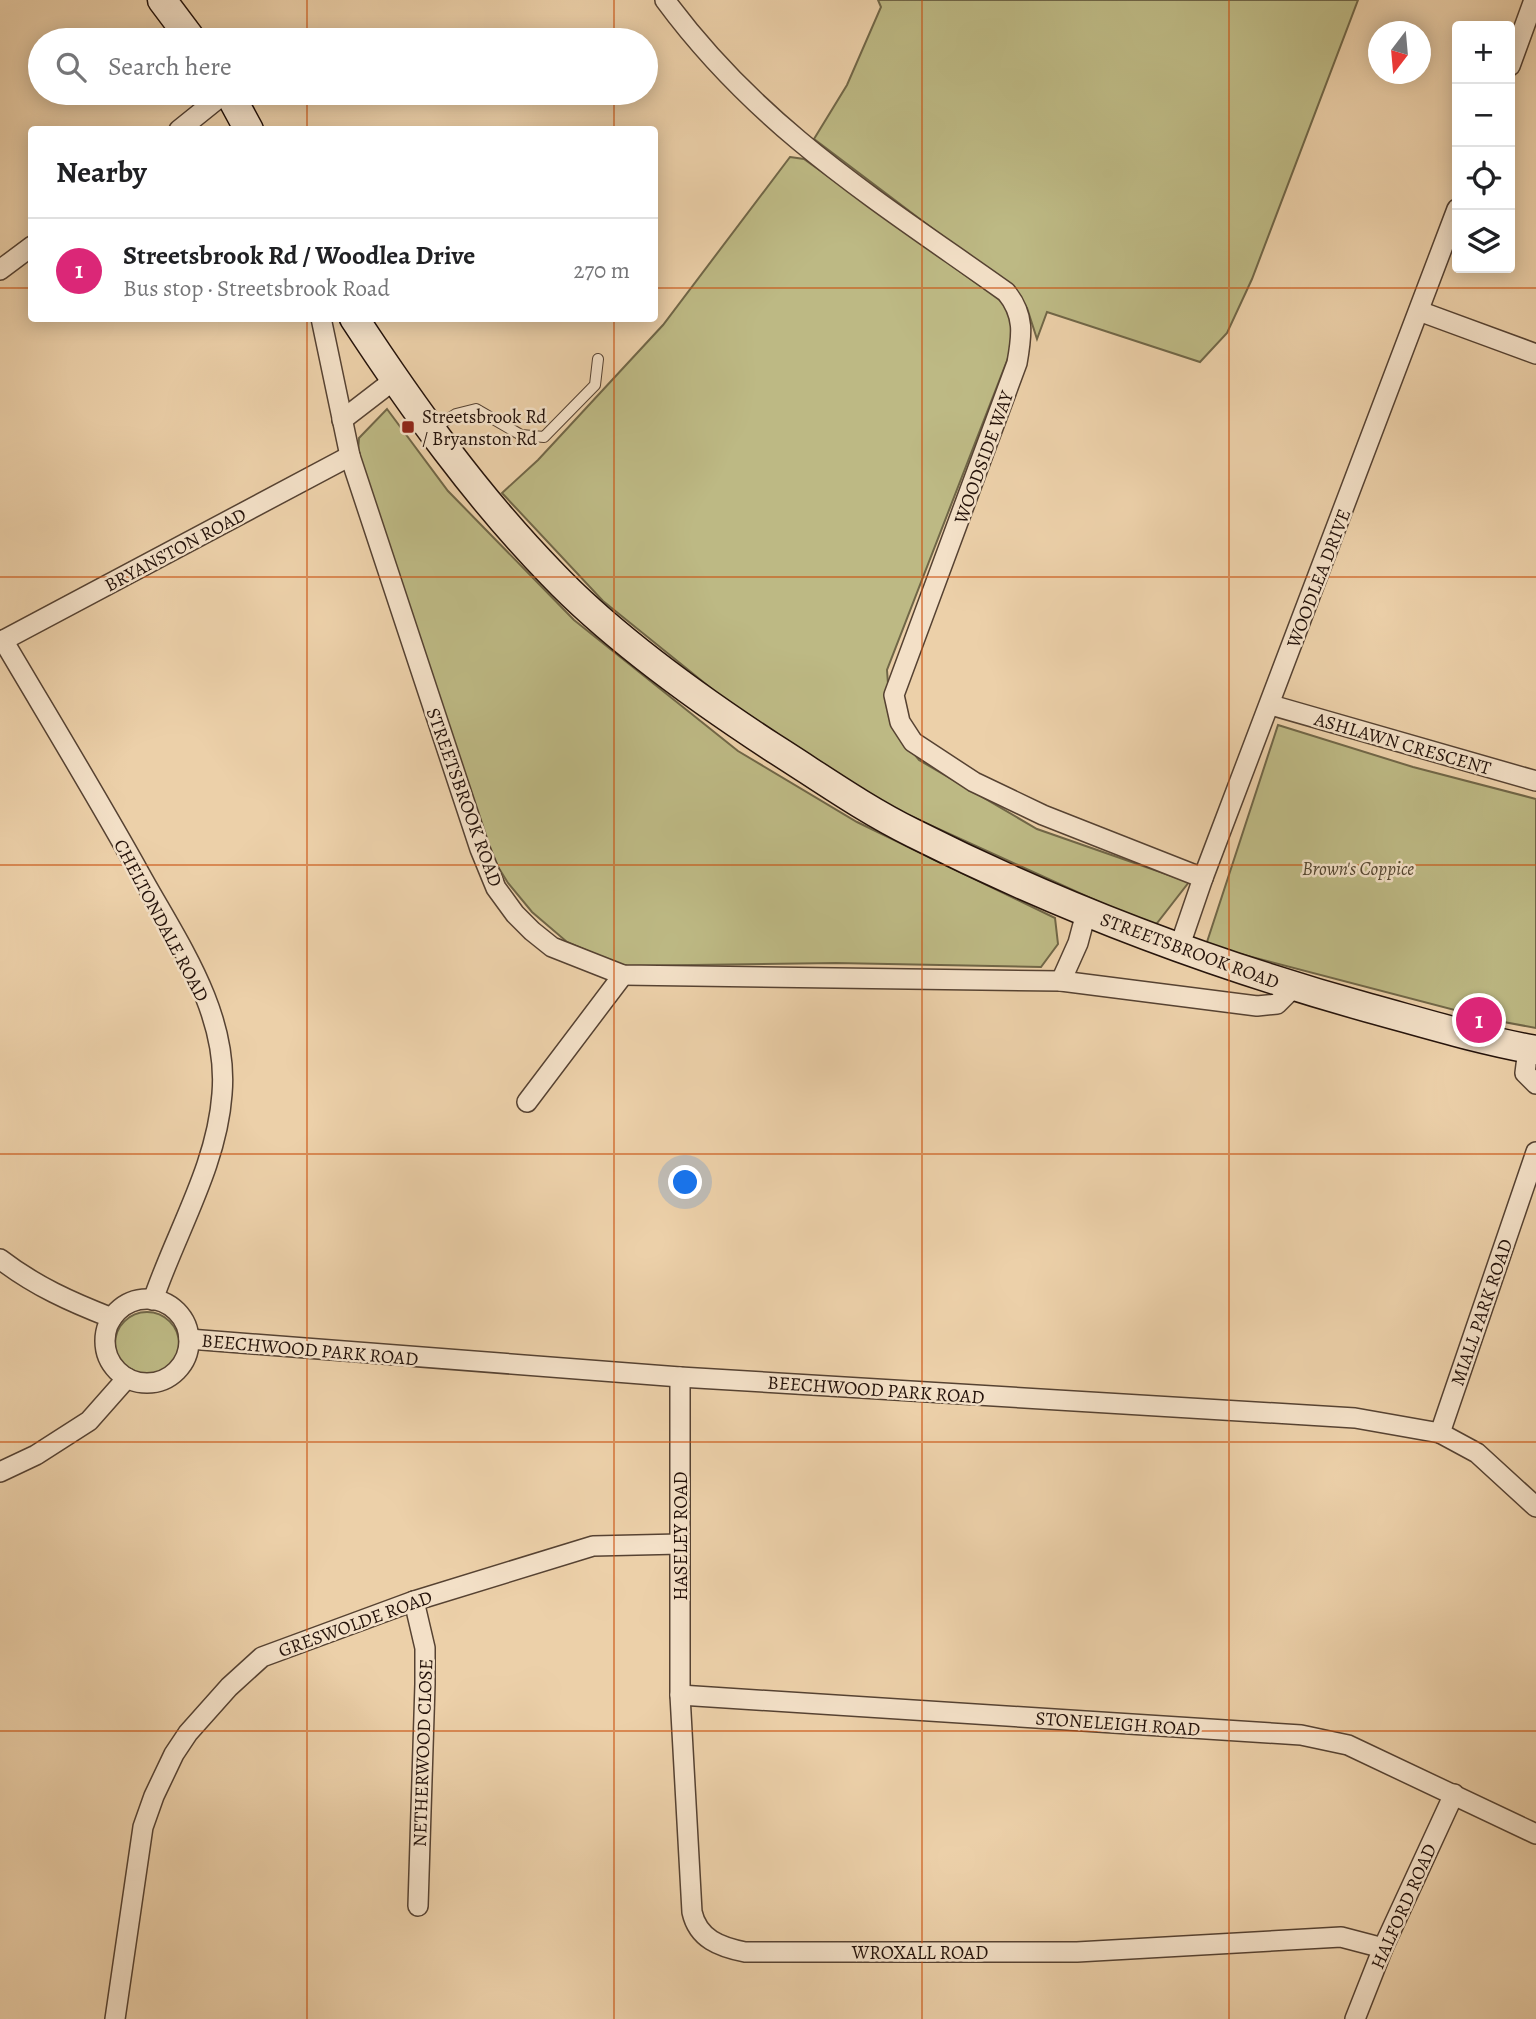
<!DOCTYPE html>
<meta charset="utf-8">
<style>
:root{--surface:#fff;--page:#f2f2f2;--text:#202124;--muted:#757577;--line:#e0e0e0;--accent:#db2777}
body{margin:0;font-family:Alegreya,serif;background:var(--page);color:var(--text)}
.controls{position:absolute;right:21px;top:21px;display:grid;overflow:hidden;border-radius:7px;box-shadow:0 4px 18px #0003}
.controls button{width:63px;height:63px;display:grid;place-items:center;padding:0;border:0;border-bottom:2px solid var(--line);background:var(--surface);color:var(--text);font:35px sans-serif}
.compass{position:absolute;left:1368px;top:21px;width:63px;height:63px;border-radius:50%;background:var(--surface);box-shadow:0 4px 18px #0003;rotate:196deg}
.you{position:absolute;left:686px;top:1183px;width:24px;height:24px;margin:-18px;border:5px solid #fff;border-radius:50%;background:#1a73e8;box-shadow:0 0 0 10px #1a73e833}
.badge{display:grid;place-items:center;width:46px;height:46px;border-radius:50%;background:var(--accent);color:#fff;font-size:23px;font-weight:700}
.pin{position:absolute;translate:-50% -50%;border:4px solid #fff;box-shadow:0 2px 7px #0006}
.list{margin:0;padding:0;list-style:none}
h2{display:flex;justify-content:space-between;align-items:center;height:91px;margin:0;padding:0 28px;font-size:30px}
h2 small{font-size:23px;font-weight:400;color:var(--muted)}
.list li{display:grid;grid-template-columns:46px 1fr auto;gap:21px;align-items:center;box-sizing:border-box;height:105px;padding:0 28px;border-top:2px solid var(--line)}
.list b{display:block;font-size:26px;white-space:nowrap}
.list p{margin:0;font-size:23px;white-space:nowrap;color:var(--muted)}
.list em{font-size:23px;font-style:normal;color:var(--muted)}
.icon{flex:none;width:38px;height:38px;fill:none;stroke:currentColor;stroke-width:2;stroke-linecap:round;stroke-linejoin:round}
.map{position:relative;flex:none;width:1536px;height:2019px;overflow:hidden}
.search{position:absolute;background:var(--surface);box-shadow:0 4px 18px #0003;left:28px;top:28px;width:630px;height:77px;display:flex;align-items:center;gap:18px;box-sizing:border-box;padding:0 24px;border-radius:38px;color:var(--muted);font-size:26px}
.panel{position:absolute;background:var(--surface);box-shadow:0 4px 18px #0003;left:28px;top:126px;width:630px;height:196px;border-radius:7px}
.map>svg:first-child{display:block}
.green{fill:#bdb984;stroke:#706647;stroke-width:2}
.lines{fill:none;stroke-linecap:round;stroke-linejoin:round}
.service-casing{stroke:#564232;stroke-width:12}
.minor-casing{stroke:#564232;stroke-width:22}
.secondary-casing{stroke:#24120a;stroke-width:31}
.service{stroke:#f3e0c7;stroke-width:10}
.minor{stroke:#f3e0c7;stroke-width:19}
.secondary{stroke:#f3e0c7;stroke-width:28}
.grid{fill:none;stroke:#cb4e0c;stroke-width:2;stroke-opacity:0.55}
.poi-dot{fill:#8f2418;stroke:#f3e0c7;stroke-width:2.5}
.labels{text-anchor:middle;stroke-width:5;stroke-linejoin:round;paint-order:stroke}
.poi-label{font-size:19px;fill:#24120a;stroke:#f3e0c7;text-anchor:start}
.street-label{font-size:19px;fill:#24120a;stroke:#f3e0c7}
.park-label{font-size:19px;font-style:italic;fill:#52442f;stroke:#f3e0c7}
</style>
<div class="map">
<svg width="1536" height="2019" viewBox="0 0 1536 2019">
<rect width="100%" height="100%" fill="#ecd0a9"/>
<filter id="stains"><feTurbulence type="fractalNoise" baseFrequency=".00286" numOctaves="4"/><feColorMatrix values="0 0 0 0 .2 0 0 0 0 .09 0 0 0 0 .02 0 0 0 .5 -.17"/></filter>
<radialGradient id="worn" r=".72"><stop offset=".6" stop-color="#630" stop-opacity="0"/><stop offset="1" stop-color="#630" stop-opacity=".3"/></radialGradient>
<!-- green -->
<g class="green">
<polygon points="878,0 1358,0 1252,279 1227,333 1200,362 1047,312 1037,339 1027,308 1015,291 814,139 847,85 881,7"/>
<polygon points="790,157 804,159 1005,304 1013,318 1015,340 887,670 891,725 919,760 1037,829 1189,882 1154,927 886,805 733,706 603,601 502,493 538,460 663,325"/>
<polygon points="387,409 448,491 574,620 738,751 857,822 1055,918 1058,944 1041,967 836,963 623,966 567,942 532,912 508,883 492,857 358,452 359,438"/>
<polygon points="1278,725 1413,767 1536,799 1536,1028 1493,1020 1206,945"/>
<circle cx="147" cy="1344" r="32"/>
</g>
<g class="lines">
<!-- service casing -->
<g class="service-casing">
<polyline id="service" points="433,429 456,414 476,409 521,435 544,437 595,385 598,359"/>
</g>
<!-- minor casing -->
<g class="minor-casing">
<g id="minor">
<path d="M665,0c95,129 213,201 341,292 19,23 16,43 11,71l-123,332 6,27 13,20 61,40 69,33 160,63"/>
<polyline points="1510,66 1534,0"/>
<polyline points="179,130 225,93"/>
<polyline points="0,270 32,246"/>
<polyline points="1419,311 1536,354"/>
<polyline points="321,318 350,456 480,849 496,888 515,914 532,931 552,947 623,975 1061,981 1257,1006 1277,1004 1294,987"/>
<polyline points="342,420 394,380"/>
<path d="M3,640c46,78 93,155 137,234 37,67 89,139 82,220 -5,72 -46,138 -69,206"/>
<polyline points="0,642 350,456"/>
<polyline points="1271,705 1536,781"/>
<polyline points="1179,948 1203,878 1457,209"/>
<polyline points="1061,981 1078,943 1086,913"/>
<polyline points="1528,1049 1525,1073 1536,1084"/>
<polyline points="527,1102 623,975"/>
<path d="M0,1259c35,27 71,43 112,59"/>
<circle cx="147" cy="1341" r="42"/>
<polyline points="189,1339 680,1377 1355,1418 1440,1433 1477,1453 1536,1507"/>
<path d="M680,1377v318l12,217c6,27 28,35 53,40h332l264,-15 42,11"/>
<polyline points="1440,1433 1536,1152"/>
<polyline points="0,1472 36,1455 89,1421 127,1378"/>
<polyline points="414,1601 425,1648 425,1684 418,1906"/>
<polyline points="680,1695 1301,1735 1348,1745 1536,1834"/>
<polyline points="115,2019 143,1827 154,1796 174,1754 188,1733 229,1687 262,1657 414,1601 593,1546 680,1544"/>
<polyline points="1355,2019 1383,1948 1454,1794"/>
</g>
</g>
<!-- secondary casing -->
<g class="secondary-casing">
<g id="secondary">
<polyline points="162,0 192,40"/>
<polyline points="229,93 249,130"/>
<path d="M354,318c59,90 123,179 198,256 62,65 145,124 220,173 46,29 92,62 141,86 146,74 298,131 456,175 55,15 110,32 167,42"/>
</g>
</g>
<!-- service -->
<use href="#service" class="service"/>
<!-- minor -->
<use href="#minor" class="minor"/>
<!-- secondary -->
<use href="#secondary" class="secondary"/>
</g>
<!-- grid -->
<path class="grid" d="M307,0v40M614,0v40M922,0v2019M1229,0v2019M307,93v37M614,93v37M0,288h32M654,288h882M307,318v1701M614,318v1701M0,577h1536M0,865h1536M0,1154h1536M0,1442h1536M0,1731h1536"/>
<!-- markers -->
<rect class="poi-dot" x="401" y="420" width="14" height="14" rx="3.5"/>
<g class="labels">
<!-- poi labels -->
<g class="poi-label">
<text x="422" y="423">Streetsbrook Rd<tspan x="422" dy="22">/ Bryanston Rd</tspan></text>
</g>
<!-- street labels -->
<g class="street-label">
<text transform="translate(983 457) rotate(-70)" y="7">WOODSIDE WAY</text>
<text transform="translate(175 549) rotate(-28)" y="7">BRYANSTON ROAD</text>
<text transform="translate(1318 578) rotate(-69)" y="7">WOODLEA DRIVE</text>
<text transform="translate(1403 743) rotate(16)" y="7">ASHLAWN CRESCENT</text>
<text transform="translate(465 797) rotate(70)" y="7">STREETSBROOK ROAD</text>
<text transform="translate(162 920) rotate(62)" y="7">CHELTONDALE ROAD</text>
<text transform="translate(1190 950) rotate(20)" y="7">STREETSBROOK ROAD</text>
<text transform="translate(1481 1312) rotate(-71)" y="7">MIALL PARK ROAD</text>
<text transform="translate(310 1349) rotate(5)" y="7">BEECHWOOD PARK ROAD</text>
<text transform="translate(876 1389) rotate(4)" y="7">BEECHWOOD PARK ROAD</text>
<text transform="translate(680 1536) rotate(-90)" y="7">HASELEY ROAD</text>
<text transform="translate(355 1623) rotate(-20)" y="7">GRESWOLDE ROAD</text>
<text transform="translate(1118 1723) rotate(4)" y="7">STONELEIGH ROAD</text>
<text transform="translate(422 1753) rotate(-88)" y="7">NETHERWOOD CLOSE</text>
<text transform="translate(1403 1906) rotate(-66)" y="7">HALFORD ROAD</text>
<text x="920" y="1959">WROXALL ROAD</text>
</g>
<!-- park labels -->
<g class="park-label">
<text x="1358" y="875">Brown's Coppice</text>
</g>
</g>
<rect width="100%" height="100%" filter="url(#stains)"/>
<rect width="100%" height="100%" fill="url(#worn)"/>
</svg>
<div class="controls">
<button>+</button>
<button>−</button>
<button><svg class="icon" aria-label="locate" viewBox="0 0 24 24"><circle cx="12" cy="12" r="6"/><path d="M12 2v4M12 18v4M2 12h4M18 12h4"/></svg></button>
<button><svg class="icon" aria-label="layers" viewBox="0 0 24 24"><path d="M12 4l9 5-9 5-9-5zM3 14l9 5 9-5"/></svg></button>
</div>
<svg class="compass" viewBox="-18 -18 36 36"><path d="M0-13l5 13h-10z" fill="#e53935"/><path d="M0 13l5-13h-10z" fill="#757577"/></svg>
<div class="you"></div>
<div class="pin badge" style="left:1479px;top:1020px">1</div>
<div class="search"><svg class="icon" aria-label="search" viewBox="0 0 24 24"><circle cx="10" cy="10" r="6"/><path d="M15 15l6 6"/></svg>Search here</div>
<section class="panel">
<h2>Nearby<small></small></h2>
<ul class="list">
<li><span class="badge">1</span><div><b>Streetsbrook Rd / Woodlea Drive</b><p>Bus stop · Streetsbrook Road</p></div><em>270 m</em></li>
</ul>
</section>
</div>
